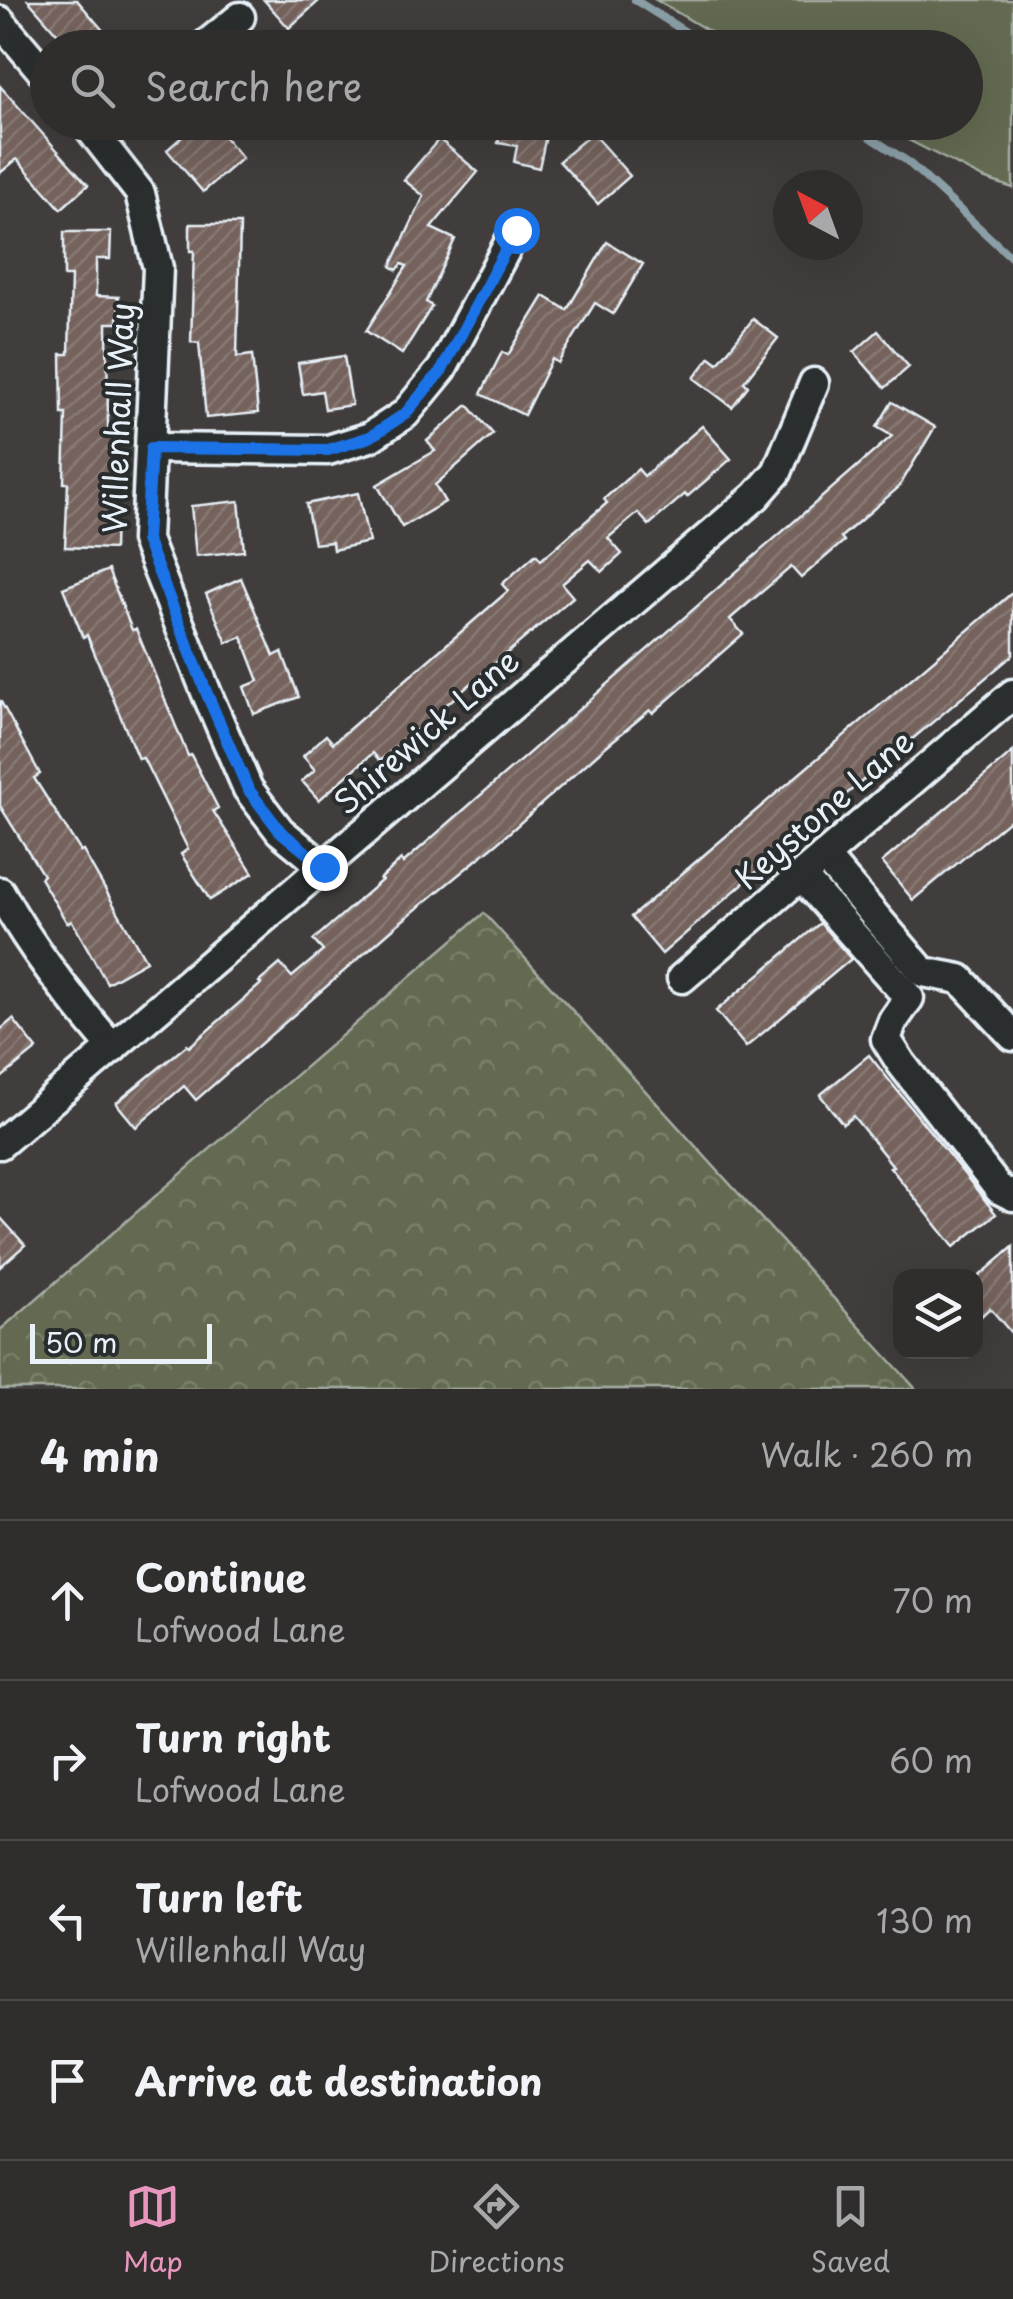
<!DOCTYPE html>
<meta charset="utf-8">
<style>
:root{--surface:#302e2d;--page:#3c3a39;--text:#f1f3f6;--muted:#a8a8aa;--line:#4b4a49;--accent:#e797bd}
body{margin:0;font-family:"Playpen Sans",sans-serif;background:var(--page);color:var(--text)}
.controls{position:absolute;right:30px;bottom:30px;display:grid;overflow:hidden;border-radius:20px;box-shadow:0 10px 40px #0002}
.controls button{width:90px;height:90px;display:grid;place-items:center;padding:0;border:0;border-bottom:2px solid var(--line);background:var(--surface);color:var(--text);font:50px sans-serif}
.compass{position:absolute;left:773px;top:170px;width:90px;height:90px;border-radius:50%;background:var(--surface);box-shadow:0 10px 40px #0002;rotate:319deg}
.scale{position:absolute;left:30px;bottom:25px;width:182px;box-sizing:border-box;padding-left:10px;border:5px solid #e8f1f8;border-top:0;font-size:28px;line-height:35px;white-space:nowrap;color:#e8f1f8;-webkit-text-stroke:8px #2a2d2e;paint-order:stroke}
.stop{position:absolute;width:30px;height:30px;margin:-22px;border:8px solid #1a73e8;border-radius:50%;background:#fff}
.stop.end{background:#1a73e8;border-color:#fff;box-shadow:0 2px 10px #0008}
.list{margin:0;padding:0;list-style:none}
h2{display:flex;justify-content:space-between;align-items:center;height:130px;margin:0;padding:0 40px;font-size:42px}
h2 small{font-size:32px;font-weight:400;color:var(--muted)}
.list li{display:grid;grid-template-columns:65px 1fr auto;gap:30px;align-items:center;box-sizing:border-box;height:160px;padding:0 40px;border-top:2px solid var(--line)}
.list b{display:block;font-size:38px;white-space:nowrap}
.list p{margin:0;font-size:32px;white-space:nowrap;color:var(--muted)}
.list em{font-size:32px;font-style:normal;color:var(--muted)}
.icon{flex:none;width:55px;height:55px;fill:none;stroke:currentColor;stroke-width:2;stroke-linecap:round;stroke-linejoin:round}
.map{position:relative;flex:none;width:1013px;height:1389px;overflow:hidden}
.search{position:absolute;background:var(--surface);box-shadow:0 10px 40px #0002;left:30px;right:30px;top:30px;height:110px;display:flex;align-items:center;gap:25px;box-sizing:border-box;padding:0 35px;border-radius:55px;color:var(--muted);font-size:38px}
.sheet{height:770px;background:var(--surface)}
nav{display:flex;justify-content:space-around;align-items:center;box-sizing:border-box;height:140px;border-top:2px solid var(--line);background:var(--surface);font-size:28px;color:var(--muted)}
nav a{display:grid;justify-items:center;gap:5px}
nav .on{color:var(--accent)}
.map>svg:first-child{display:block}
.forest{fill:url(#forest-crowns);stroke:#a6aea4;stroke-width:2.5}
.park{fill:#636b51;stroke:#a6aea4;stroke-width:2.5}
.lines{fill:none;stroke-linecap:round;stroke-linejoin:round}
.stream{stroke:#8b9fa7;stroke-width:8}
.building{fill:url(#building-hatch);stroke:#e8f1f8;stroke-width:2.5}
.street-casing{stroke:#e8f1f8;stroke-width:35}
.street{stroke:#2a2d2e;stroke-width:28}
.route{stroke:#1a73e8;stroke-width:12}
.labels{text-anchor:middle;stroke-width:8;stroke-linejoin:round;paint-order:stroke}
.street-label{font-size:32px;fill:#e8f1f8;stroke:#2a2d2e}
</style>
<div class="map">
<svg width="1013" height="1389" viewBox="0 0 1013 1389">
<defs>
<pattern id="forest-crowns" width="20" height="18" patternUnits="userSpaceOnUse" patternTransform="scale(2.5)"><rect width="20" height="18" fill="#636b51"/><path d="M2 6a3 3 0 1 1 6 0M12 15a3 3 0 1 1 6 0" fill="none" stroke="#79816b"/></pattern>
<pattern id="building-hatch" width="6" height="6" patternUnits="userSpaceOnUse" patternTransform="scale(2.5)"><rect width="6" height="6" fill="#74625c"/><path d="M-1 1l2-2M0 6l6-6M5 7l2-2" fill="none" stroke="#887974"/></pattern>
</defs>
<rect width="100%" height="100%" fill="#403d3c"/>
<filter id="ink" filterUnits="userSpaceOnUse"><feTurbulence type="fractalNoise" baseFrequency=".01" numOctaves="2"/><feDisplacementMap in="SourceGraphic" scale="20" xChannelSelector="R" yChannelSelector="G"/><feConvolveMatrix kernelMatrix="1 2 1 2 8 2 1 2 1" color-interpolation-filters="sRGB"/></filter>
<g filter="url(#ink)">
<!-- forest -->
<polygon class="forest" points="484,913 916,1389 0,1389 0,1330"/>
<!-- park -->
<polygon class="park" points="656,0 1013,0 1013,188 983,178 875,123 966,122 966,48 736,47"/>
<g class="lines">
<!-- stream -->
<g class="stream">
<polyline points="635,0 711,48"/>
<polyline points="847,122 907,161 1013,259"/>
</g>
</g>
<!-- building -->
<g class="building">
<polygon points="28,0 77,0 118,48 70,48"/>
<polygon points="264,0 320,0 289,28"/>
<polygon points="0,86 88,185 61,209 17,159 0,173"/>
<polygon points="199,122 212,122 242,158 203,192 167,150"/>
<polygon points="503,122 549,122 539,168 514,162 517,146 498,143"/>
<polygon points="592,133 630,176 598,204 559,161"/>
<polygon points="439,139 478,172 431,228 455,239 426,302 432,306 402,354 366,331 407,266 402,264 397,270 391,266 424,196 404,180"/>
<polygon points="190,224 240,224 237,357 252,355 258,413 206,418 199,343 191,342 194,251 190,251"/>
<polygon points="64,232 111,232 110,259 96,259 96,296 119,297 118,323 107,323 108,427 117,427 114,549 65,547 68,483 64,483 66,414 62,414 61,354 69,354 71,276 64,276"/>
<polygon points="607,242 643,264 613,314 595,303 558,363 552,359 524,415 481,394 502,352 508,355 544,296 567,310"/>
<polygon points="753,319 778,338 744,382 748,386 732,407 694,378 710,357 718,363"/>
<polygon points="878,331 909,367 885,388 854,352"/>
<polygon points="344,356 352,405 325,409 322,391 303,394 298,363"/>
<polygon points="892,402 935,427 899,487 841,537 844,541 801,578 791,567 730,619 743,634 653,713 650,710 604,748 502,839 397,925 196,1100 184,1086 136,1127 116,1103 187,1045 189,1047 261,984 259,982 280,964 292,977 323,951 313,940 382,880 380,879 401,860 403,863 892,436 877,427"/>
<polygon points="468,405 493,434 435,485 445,502 402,527 377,485 435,451 427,441"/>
<polygon points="702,426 731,459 687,497 685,494 649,525 638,513 608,538 622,554 602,572 590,560 562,584 573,597 380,761 373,753 319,800 302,781 315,770 303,756 326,735 333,743 508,591 502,584 536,554 541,560 607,503 604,499 638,469 644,476"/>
<polygon points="358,493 369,542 333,550 332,542 314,544 306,504"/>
<polygon points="239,501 244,551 196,556 191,506"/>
<polygon points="108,570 132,630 136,629 188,756 191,755 218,808 213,811 253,873 210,900 181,854 188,849 143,758 138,759 87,635 83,637 63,588"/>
<polygon points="241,578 274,656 282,652 299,697 254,714 244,687 259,681 242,637 227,643 206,594"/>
<polygon points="1013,592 1013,655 831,807 662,954 631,917"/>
<polygon points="0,700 40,774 34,778 81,852 83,851 146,961 107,983 72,921 67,923 40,878 43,875 0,806"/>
<polygon points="1013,752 1013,817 913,900 882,862"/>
<polygon points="820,923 851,959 746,1047 716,1011"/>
<polygon points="13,1019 37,1049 0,1079 0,1030"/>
<polygon points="869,1055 996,1214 954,1247 890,1167 893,1166 853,1116 843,1124 820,1095"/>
<polygon points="0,1217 25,1245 0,1267"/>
<polygon points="1013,1247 1013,1335 990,1308 976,1321 976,1279"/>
</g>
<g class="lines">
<!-- street casing -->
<g class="street-casing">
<g id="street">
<polyline points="0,21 48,78"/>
<polyline points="202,48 240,17"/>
<polyline points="85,122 140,193 158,268 146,540 207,694 248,789 280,831 324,867"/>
<polyline points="151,448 328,450 370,437 405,414 442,369 516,230"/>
<polyline points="824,856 923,972 960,979 1013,1036"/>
<polyline points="802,877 909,998 893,1021 886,1039 901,1063 999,1189 1013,1196"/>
<path d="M0,892c31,57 71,107 113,156"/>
<polyline points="682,978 1013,694"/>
<polyline points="0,1144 756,496 777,472 814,383"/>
</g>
</g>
<!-- street -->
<use href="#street" class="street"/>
</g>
</g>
<g class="lines" filter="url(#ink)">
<!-- route -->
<polyline class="route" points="324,867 280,831 248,789 207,694 146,540 151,448 328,450 370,437 405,414 442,370 516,230"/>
</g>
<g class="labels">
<!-- street labels -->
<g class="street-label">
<text transform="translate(119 418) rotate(-88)" y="11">Willenhall Way</text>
<text transform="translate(427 732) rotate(-41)" y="11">Shirewick Lane</text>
<text transform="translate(825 810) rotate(-41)" y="11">Keystone Lane</text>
</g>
</g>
</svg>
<div class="controls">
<button><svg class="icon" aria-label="layers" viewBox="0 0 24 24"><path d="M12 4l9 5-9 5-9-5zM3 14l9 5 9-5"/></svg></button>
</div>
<svg class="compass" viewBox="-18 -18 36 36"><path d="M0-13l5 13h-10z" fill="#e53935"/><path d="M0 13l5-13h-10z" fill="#a8a8aa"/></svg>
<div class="scale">50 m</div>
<div class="stop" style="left:516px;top:230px"></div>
<div class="stop end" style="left:324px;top:867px"></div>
<div class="search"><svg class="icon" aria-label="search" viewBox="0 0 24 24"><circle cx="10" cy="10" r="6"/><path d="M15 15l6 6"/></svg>Search here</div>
</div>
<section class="sheet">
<h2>4 min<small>Walk · 260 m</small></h2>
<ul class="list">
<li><svg class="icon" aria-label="ahead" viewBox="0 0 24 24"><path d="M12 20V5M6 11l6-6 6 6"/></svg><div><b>Continue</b><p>Lofwood Lane</p></div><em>70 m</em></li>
<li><svg class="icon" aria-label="right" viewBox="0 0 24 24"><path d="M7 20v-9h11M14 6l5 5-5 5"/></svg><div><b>Turn right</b><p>Lofwood Lane</p></div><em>60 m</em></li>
<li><svg class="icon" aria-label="left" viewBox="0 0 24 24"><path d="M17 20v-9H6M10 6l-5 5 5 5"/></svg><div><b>Turn left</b><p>Willenhall Way</p></div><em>130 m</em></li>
<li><svg class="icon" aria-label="arrive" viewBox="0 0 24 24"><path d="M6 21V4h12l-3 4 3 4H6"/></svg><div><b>Arrive at destination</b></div></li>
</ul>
</section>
<nav>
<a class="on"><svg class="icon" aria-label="map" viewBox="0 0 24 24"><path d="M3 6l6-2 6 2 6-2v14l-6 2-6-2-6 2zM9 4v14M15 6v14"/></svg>Map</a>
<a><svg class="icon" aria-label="directions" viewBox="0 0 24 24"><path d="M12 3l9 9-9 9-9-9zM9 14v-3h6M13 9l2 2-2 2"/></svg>Directions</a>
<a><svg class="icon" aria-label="saved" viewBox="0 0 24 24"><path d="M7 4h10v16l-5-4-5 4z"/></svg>Saved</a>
</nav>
